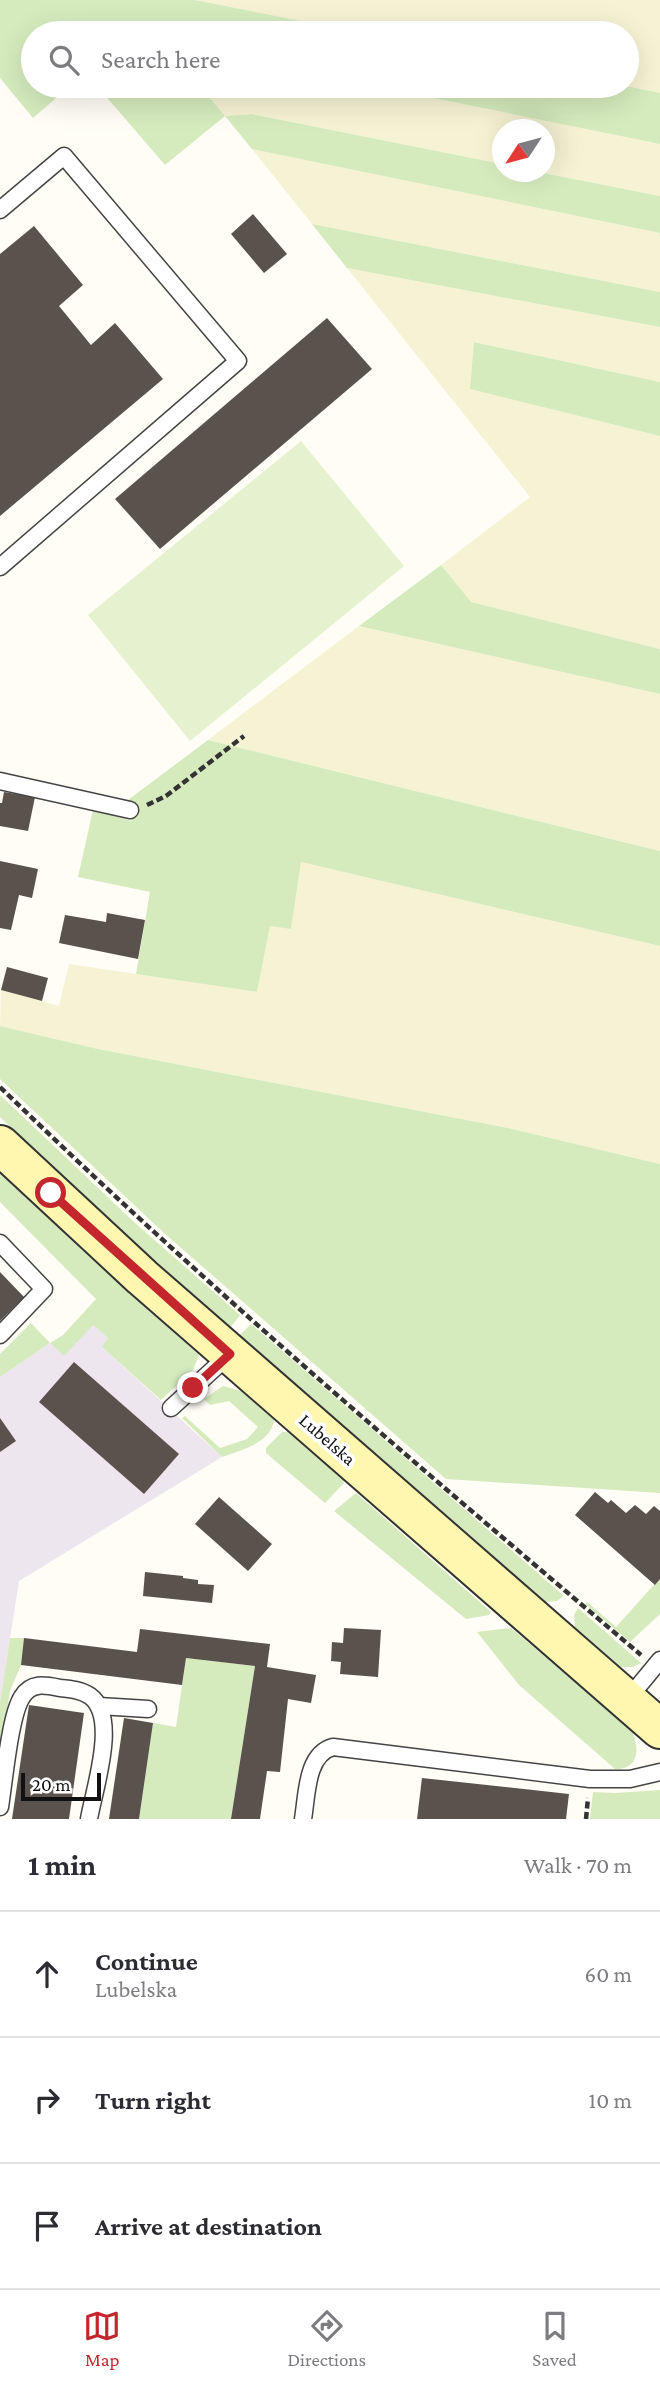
<!DOCTYPE html>
<meta charset="utf-8">
<style>
:root{--surface:#fff;--page:#f7f7f7;--text:#2b2b33;--muted:#7c7c81;--line:#e1e1e2;--accent:#c4262e}
body{margin:0;font-family:"Crimson Pro",serif;background:var(--page);color:var(--text)}
.compass{position:absolute;left:492px;top:119px;width:63px;height:63px;border-radius:50%;background:var(--surface);box-shadow:0 7px 28px #0002;rotate:234deg}
.scale{position:absolute;left:21px;bottom:18px;width:80px;box-sizing:border-box;padding-left:7px;border:4px solid #111;border-top:0;font-size:19px;line-height:24px;white-space:nowrap;color:#111;-webkit-text-stroke:5px #fff;paint-order:stroke}
.stop{position:absolute;width:21px;height:21px;margin:-16px;border:5px solid #c4262e;border-radius:50%;background:#fff}
.stop.end{background:#c4262e;border-color:#fff;box-shadow:0 2px 7px #0008}
.list{margin:0;padding:0;list-style:none}
h2{display:flex;justify-content:space-between;align-items:center;height:91px;margin:0;padding:0 28px;font-size:30px}
h2 small{font-size:23px;font-weight:400;color:var(--muted)}
.list li{display:grid;grid-template-columns:46px 1fr auto;gap:21px;align-items:center;box-sizing:border-box;height:126px;padding:0 28px;border-top:2px solid var(--line)}
.list b{display:block;font-size:26px;white-space:nowrap}
.list p{margin:0;font-size:23px;white-space:nowrap;color:var(--muted)}
.list em{font-size:23px;font-style:normal;color:var(--muted)}
.icon{flex:none;width:38px;height:38px;fill:none;stroke:currentColor;stroke-width:2;stroke-linecap:round;stroke-linejoin:round}
.map{position:relative;flex:none;width:660px;height:1819px;overflow:hidden}
.search{position:absolute;background:var(--surface);box-shadow:0 7px 28px #0002;left:21px;right:21px;top:21px;height:77px;display:flex;align-items:center;gap:18px;box-sizing:border-box;padding:0 24px;border-radius:38px;color:var(--muted);font-size:26px}
.sheet{height:469px;background:var(--surface)}
nav{display:flex;justify-content:space-around;align-items:center;box-sizing:border-box;height:98px;border-top:2px solid var(--line);background:var(--surface);font-size:19px;color:var(--muted)}
nav a{display:grid;justify-items:center;gap:4px}
nav .on{color:var(--accent)}
.map>svg:first-child{display:block}
.industrial{fill:#eee6ef}
.farmland{fill:#f6f3d4}
.green{fill:#d5ebbd}
.pitch{fill:#e6f2cf}
.building{fill:#5a524d}
.lines{fill:none;stroke-linecap:round;stroke-linejoin:round}
.lane-casing{stroke:#444;stroke-width:19}
.secondary-casing{stroke:#333;stroke-width:42}
.path{stroke:#333;stroke-width:4.5;stroke-dasharray:7 3.5;stroke-linecap:butt}
.lane{stroke:#fff;stroke-width:16}
.secondary{stroke:#fff6b0;stroke-width:38}
.route{stroke:#c4262e;stroke-width:9}
.labels{text-anchor:middle;stroke-width:7;stroke-linejoin:round;paint-order:stroke}
.street-label{font-size:19px;fill:#111;stroke:#fff}
</style>
<div class="map">
<svg width="660" height="1819" viewBox="0 0 660 1819">
<rect width="100%" height="100%" fill="#fffdf5"/>
<!-- industrial -->
<polygon class="industrial" points="93,1324 108,1338 103,1348 222,1457 19,1581 0,1702 0,1377 50,1343 64,1355"/>
<!-- farmland -->
<g class="farmland">
<polygon points="195,0 660,0 660,93 626,86 627,33 362,33"/>
<polygon points="200,86 374,86 660,144 660,196 538,172 544,172 544,130 503,130 502,164 252,114 225,116"/>
<polygon points="252,149 660,233 660,292 312,224"/>
<polygon points="347,268 660,327 660,382 475,342 470,389 660,436 660,649 470,602 441,565 530,497"/>
<polygon points="359,626 660,694 660,851 208,740"/>
<polygon points="301,862 660,946 660,1164 508,1128 98,1049 0,1026 1,990 59,1006 69,964 257,992 270,926 291,928"/>
</g>
<!-- green -->
<g class="green">
<polygon points="0,0 195,0 362,33 33,33 33,86 70,86 33,118 0,78"/>
<polygon points="97,86 200,86 225,116 252,114 502,164 503,172 538,172 660,196 660,233 252,149 225,116 165,165"/>
<polygon points="374,86 626,86 660,93 660,144"/>
<polygon points="312,224 660,292 660,327 347,268"/>
<polygon points="474,342 660,382 660,436 470,389"/>
<polygon points="441,565 471,602 660,649 660,694 359,626"/>
<polygon points="208,740 660,851 660,946 301,862 291,929 270,926 257,992 136,974 150,892 78,877 93,810 132,821 128,800"/>
<polygon points="0,1026 98,1049 508,1128 660,1164 660,1493 446,1479 164,1233 0,1079"/>
<polygon points="0,1095 135,1223 240,1315 230,1328 114,1225 0,1117"/>
<polygon points="0,1172 87,1255 199,1355 193,1370 161,1400 102,1347 108,1338 93,1325 64,1356 50,1343 0,1377 0,1354 31,1323 50,1343 63,1335 96,1299 0,1202"/>
<polygon points="251,1324 564,1596 557,1601 546,1602 240,1335"/>
<path d="M223,1386l18,5 33,29c-3,23 -33,30 -52,37l-40,-39 3,-2 35,32 27,-9 11,-12 -29,-26 -19,4 -6,-6z"/>
<polygon points="282,1432 288,1432 342,1477 344,1483 325,1503 266,1453 266,1448"/>
<polygon points="356,1493 491,1612 489,1615 466,1619 334,1511"/>
<polygon points="660,1578 660,1614 630,1642 585,1604 587,1602 616,1627"/>
<polygon points="578,1608 641,1663 632,1667 621,1667 575,1627 574,1615"/>
<path d="M511,1628l121,103c8,18 7,38 -17,38l-96,-84 -42,-53z"/>
<polygon points="10,1638 24,1638 21,1665 10,1691 0,1758 0,1702"/>
<polygon points="186,1658 255,1666 231,1819 139,1819 153,1723 176,1727"/>
<polygon points="660,1790 660,1819 590,1819 593,1792 615,1793"/>
</g>
<!-- pitch -->
<polygon class="pitch" points="301,441 404,566 190,741 88,615"/>
<!-- building -->
<g class="building">
<polygon points="253,214 287,254 264,273 231,234"/>
<polygon points="34,226 83,285 59,306 91,345 115,323 163,379 0,516 0,254"/>
<polygon points="327,318 372,369 160,549 115,499"/>
<polygon points="4,792 35,797 28,831 0,826 0,803 2,803"/>
<polygon points="0,861 38,869 32,898 19,895 11,930 0,928"/>
<polygon points="107,913 145,920 138,959 59,943 65,915 106,922"/>
<polygon points="7,967 48,978 42,1001 1,990"/>
<polygon points="0,1272 24,1297 0,1321"/>
<polygon points="74,1362 179,1454 144,1494 39,1402"/>
<polygon points="0,1418 16,1441 0,1452"/>
<polygon points="595,1492 608,1503 611,1500 626,1513 635,1505 646,1514 654,1506 660,1511 660,1579 655,1585 575,1515"/>
<polygon points="219,1497 272,1544 248,1571 195,1524"/>
<polygon points="145,1572 183,1576 183,1578 198,1580 198,1584 214,1585 212,1603 143,1596"/>
<polygon points="344,1628 381,1630 378,1677 340,1674 341,1662 331,1661 332,1642 343,1643"/>
<polygon points="140,1629 270,1644 267,1667 316,1675 311,1703 288,1699 280,1772 267,1771 260,1819 231,1819 255,1666 186,1658 182,1685 21,1665 24,1638 137,1652"/>
<polygon points="29,1705 84,1713 69,1819 12,1819"/>
<polygon points="124,1718 153,1723 139,1819 109,1819"/>
<polygon points="422,1778 569,1794 566,1819 417,1819"/>
</g>
<g class="lines">
<!-- lane casing -->
<g class="lane-casing">
<g id="lane">
<polyline points="0,210 64,156 238,361 0,567"/>
<polyline points="0,781 130,810"/>
<polyline points="0,1243 44,1289 0,1335"/>
<polyline points="171,1408 230,1354"/>
<polyline points="627,1700 660,1660"/>
<polyline points="99,1706 148,1709"/>
<path d="M0,1807c4,-25 10,-92 22,-110 9,-15 23,-12 38,-9 11,1 21,2 30,8 29,21 4,93 -1,123"/>
<path d="M303,1819c4,-23 3,-65 30,-72l257,32h40l30,-7"/>
</g>
</g>
<!-- secondary casing -->
<g class="secondary-casing">
<polyline id="secondary" points="0,1145 142,1277 660,1729"/>
</g>
<!-- path -->
<g class="path">
<polyline points="147,805 166,796 244,736"/>
<path d="M0,1087c205,199 423,383 641,568"/>
<polyline points="586,1819 588,1798"/>
</g>
<!-- lane -->
<use href="#lane" class="lane"/>
<!-- secondary -->
<use href="#secondary" class="secondary"/>
</g>
<g class="lines">
<!-- route -->
<polyline class="route" points="51,1193 230,1354 193,1388"/>
</g>
<g class="labels">
<!-- street labels -->
<g class="street-label">
<text transform="translate(328 1439) rotate(41)" y="7">Lubelska</text>
</g>
</g>
</svg>
<svg class="compass" viewBox="-18 -18 36 36"><path d="M0-13l5 13h-10z" fill="#e53935"/><path d="M0 13l5-13h-10z" fill="#7c7c81"/></svg>
<div class="scale">20 m</div>
<div class="stop" style="left:51px;top:1193px"></div>
<div class="stop end" style="left:193px;top:1388px"></div>
<div class="search"><svg class="icon" aria-label="search" viewBox="0 0 24 24"><circle cx="10" cy="10" r="6"/><path d="M15 15l6 6"/></svg>Search here</div>
</div>
<section class="sheet">
<h2>1 min<small>Walk · 70 m</small></h2>
<ul class="list">
<li><svg class="icon" aria-label="ahead" viewBox="0 0 24 24"><path d="M12 20V5M6 11l6-6 6 6"/></svg><div><b>Continue</b><p>Lubelska</p></div><em>60 m</em></li>
<li><svg class="icon" aria-label="right" viewBox="0 0 24 24"><path d="M7 20v-9h11M14 6l5 5-5 5"/></svg><div><b>Turn right</b></div><em>10 m</em></li>
<li><svg class="icon" aria-label="arrive" viewBox="0 0 24 24"><path d="M6 21V4h12l-3 4 3 4H6"/></svg><div><b>Arrive at destination</b></div></li>
</ul>
</section>
<nav>
<a class="on"><svg class="icon" aria-label="map" viewBox="0 0 24 24"><path d="M3 6l6-2 6 2 6-2v14l-6 2-6-2-6 2zM9 4v14M15 6v14"/></svg>Map</a>
<a><svg class="icon" aria-label="directions" viewBox="0 0 24 24"><path d="M12 3l9 9-9 9-9-9zM9 14v-3h6M13 9l2 2-2 2"/></svg>Directions</a>
<a><svg class="icon" aria-label="saved" viewBox="0 0 24 24"><path d="M7 4h10v16l-5-4-5 4z"/></svg>Saved</a>
</nav>
